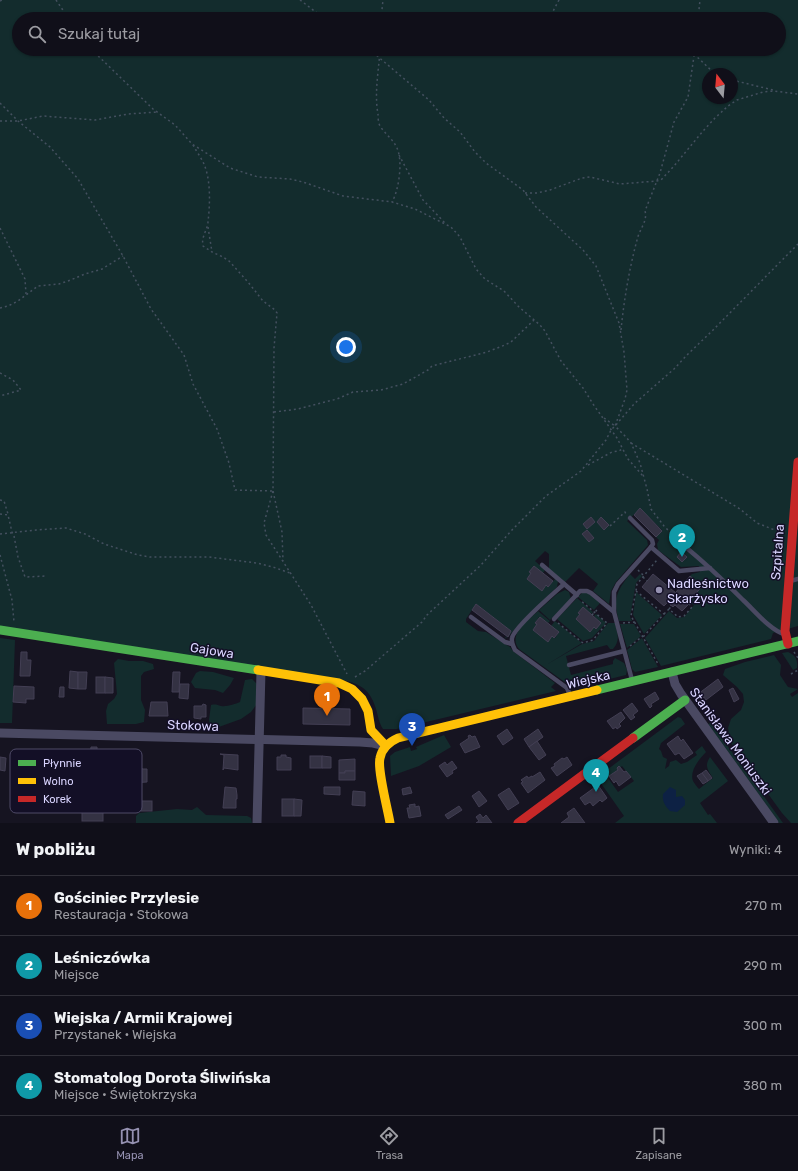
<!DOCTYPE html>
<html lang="pl">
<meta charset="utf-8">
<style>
:root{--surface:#100f19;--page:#1e1d26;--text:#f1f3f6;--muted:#9c9ca2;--line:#302f38;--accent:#9591b1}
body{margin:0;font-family:Rubik,sans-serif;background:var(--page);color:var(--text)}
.compass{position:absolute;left:702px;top:68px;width:36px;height:36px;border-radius:50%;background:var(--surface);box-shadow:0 1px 3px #0004;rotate:344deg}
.you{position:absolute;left:346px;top:347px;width:14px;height:14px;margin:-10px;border:3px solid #fff;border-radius:50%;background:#1a73e8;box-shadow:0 0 0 6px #1a73e833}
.badge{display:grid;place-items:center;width:26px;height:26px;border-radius:50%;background:var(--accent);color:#fff;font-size:13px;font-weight:700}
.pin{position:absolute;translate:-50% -33px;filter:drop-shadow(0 1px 2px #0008)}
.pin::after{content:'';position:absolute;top:21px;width:14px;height:12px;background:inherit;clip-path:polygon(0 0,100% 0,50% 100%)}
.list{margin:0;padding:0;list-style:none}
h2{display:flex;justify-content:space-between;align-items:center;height:52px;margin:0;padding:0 16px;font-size:17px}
h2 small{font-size:13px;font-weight:400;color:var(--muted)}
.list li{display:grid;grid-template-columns:26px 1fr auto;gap:12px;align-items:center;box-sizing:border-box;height:60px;padding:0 16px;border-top:1px solid var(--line)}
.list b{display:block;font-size:15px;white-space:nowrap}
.list p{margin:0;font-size:13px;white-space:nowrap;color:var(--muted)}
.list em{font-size:13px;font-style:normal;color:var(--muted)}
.icon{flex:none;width:22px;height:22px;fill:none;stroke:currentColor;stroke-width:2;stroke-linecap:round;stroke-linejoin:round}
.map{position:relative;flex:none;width:798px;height:823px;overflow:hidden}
.search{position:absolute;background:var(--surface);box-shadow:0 1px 3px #0004;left:12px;right:12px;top:12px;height:44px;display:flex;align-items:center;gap:10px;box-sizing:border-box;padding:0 14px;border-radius:22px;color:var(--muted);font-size:15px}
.sheet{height:292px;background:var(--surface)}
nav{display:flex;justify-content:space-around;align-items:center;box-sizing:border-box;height:56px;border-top:1px solid var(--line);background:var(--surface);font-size:11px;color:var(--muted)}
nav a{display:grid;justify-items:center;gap:2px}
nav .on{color:var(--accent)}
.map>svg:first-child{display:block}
.green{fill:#132c2d;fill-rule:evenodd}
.water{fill:#0d2144}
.building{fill:#343243;stroke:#433f54}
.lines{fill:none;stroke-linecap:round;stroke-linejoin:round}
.path{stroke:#44505f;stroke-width:1.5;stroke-dasharray:2 3;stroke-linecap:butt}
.lane{stroke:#4a4962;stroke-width:4.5}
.street{stroke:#4a4962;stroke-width:9}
.fast{stroke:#4caf50;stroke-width:9}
.slow{stroke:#ffc107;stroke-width:9}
.jam{stroke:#c62828;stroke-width:9}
.poi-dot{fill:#9591b1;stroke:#130f26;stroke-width:1.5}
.labels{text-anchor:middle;stroke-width:3;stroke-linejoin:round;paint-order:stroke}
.street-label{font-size:13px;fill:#d9d4ff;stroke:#130f26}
.poi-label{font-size:13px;fill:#d9d4ff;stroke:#130f26;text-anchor:start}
.key{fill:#130f26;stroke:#4e4a67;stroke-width:1}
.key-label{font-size:11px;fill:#d9d4ff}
</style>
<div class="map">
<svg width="798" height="823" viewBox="0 0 798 823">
<rect width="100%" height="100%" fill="#161421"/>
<!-- green -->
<g class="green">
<path d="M0,0h798v626l-25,7 -2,6 -110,27 -16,-28 24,-27 8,7 7,-1 10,-12 -4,-2v-2l12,-14 -12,-11 2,-2 8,-2 -1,-6 -18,1 -23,-17 -1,-6 2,-4 -3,-3 6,-7 -22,-21 -13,12 20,19 1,5 -32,37 -5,9 -2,13 -16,-13 5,-7 -19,-16 -14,14 -16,-13v-15l-4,-3 -10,10 10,9 -2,3 -14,-1 2,1 -4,6 15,11 4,-5 2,2 7,-8 3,2 -1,6 -37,36 -11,13 -5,3 7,-8 -35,-27 -10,15v3l12,9 8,1 24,15 3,4 42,32 -4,4 5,4 -159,38h-14c-4,-6 -5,-13 -7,-20 -7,-24 -20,-26 -42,-31l-334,-49zM19,19h760v30h-760zM708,74h24v24h-24z"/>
<path d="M630,574l5,5 5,-5 2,2 -6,7 -6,34 2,4h-13c-6,-22 -3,-29 11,-47z"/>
<polygon points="565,590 569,592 571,599 550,620 539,610 557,594"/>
<polygon points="636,592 662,615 644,634 633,615"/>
<polygon points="582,593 589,593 600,603 594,610 578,597"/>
<polygon points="577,598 593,612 591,614 583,607 578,613 580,614 576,619 590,632 594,627 596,629 601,623 594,616 596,614 606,623 592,638 583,641 557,619"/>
<path d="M538,611l12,10 -2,2 -9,-6 -4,6 2,1 -4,6 15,11 4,-5 3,2 4,-6 -8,-6 4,-5 27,22 -36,22 36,-21 12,-3 14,-18h7c2,10 6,17 -2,26h-3l-3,-4 -41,11 5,19 42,-11v-3l2,-3 9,5 3,7 -1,5 -53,13 -54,-39c-12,-15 10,-29 19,-38z"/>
<polygon points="620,624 634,624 641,636 627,648"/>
<polygon points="0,638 15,640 12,723 0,723"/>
<polygon points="642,638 658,667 635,672 632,669 627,650"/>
<path d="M788,652c7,3 10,7 9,16l-4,2 -11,-17z"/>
<polygon points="774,655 781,665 780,675 788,687 798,689 790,694 792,697 798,693 798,823 791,823 782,813 731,743 728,728 731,719 741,710 744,702 743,694 737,687 723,675 725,669 745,662"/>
<polygon points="118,659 129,661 143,661 153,664 154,669 144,672 141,676 141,700 145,710 144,722 136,724 107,724 106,711 108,704 114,699 117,694 114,663"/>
<polygon points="200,671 213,672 234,678 230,685 223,693 215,690 195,688 191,682 196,673"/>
<path d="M252,679l5,5v20l-6,8 -10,7 -25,9 -6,-2 -1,-6 2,-15c5,-1 6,0 10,1 6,1 14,-2 19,-4l5,-22z"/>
<path d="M678,717l3,1 4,6 -24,19 -2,6 2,2 2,6 4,2 -2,10 4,-3 1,-4 6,-2 5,4 6,-2 10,-7 -2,-3 7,-6 4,6c-6,6 -17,19 -13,29 1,2 4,6 6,8l14,-11c-5,-8 -9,-12 -3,-21l18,24 -28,22 8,12 2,-1 7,9h-102l9,-7 -26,-37 7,-5 -1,-2zM622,766l12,15 -16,11 -10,-14z"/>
<polygon points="711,723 783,823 779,823 708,724"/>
<polygon points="444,735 451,747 419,766 391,776 390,756 395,752 410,747 411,751 417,749 416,747"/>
<polygon points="197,807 206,815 247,816 251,818 252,823 136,823 136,816 139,813 177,809 192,810"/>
</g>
<!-- water -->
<path class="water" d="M670,787l6,3v7l6,-1 3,4v5l-8,7 -7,-1c-5,-5 -8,-10 -7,-17z"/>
<!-- building -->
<g class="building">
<polygon points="640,508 662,531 656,537 634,515"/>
<polygon points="591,517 595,522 587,529 583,524"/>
<polygon points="601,517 609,525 604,530 597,522"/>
<polygon points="587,530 594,538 589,542 582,534"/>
<polygon points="681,552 687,557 682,562 677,557"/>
<polygon points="534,566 553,581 548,587 546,585 542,591 527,579 531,573 529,572"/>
<polygon points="653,574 676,593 664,606 642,587"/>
<polygon points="690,576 702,586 690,601 691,602 682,611 675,605 673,607 672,606 670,605 672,602 669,600"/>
<polygon points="476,604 511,631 508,637 472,610"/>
<polygon points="583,607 601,623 596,629 594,627 590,632 576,619 580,614 578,613"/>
<polygon points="540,617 559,632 554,638 552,636 548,642 533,630 537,624 535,623"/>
<polygon points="21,652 27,652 27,660 31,660 30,676 20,676"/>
<polygon points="70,671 78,672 78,689 69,688"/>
<polygon points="78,672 87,672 86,689 78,689"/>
<polygon points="173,672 180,672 179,692 172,692"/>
<rect x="96" y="677" width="9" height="16"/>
<polygon points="105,677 113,678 113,693 105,693"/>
<polygon points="718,679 723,687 706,700 704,697 702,699 698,694"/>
<polygon points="180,684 189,684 188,699 179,698"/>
<polygon points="14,686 34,687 34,699 26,699 26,703 13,702"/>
<polygon points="60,687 64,687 64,697 59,697"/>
<polygon points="733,688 739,699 734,702 729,690"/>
<polygon points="655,692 659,699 651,704 652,706 650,708 644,699"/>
<polygon points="151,702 167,702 168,716 149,716"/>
<polygon points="632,703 638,711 633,715 635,717 631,720 623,710"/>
<polygon points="203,704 206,705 206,717 201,717 201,719 194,718 194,706 202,706"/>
<polygon points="303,708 350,709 350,725 303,724"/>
<polygon points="621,712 625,718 619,724 621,726 617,729 616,727 613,729 607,721"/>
<polygon points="507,729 513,738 503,745 497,736"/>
<polygon points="538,729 543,737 529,747 524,739"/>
<polygon points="470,735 472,737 475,736 480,747 465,753 460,744 469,738 468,736"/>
<polygon points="678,736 681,741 683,739 693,753 684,759 679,753 675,755 667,744"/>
<polygon points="537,741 546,755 539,760 529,747"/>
<polygon points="91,747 97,747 97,750 103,750 103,764 87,764 87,757 90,757"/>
<polygon points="220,754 238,755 238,770 224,768 223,770 224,755"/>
<polygon points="281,755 286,755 286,757 291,758 291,770 277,770 277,757 281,757"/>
<rect x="310" y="756" width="12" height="12"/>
<polygon points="322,756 331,757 331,768 322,768"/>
<polygon points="0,757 6,758 5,771 0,770"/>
<polygon points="567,757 572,765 557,776 551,768 555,766 554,764 562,758 564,759"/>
<polygon points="355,759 355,771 345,771 345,773 339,773 339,760"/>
<polygon points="452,761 457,768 452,771 453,773 447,777 439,766 445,762 447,765"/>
<polygon points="619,766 624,772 626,771 631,777 619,786 616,781 614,783 609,776 618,770 617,768"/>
<polygon points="124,767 142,768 142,769 147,769 147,782 129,783 129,780 124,778 123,776"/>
<polygon points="706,770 712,778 708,781 702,773"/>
<polygon points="345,771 355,771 355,780 339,780 339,773 345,773"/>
<polygon points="540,772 545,780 528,793 521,783 523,782 521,780 527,776 528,778 532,776 532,777"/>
<polygon points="702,773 708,781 703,784 697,776"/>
<polygon points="598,785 607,798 602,802 600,800 593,806 590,802 585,805 580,798"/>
<polygon points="225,787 236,788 237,795 237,799 236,799 236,808 223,808"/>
<polygon points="324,787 340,787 340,795 324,794"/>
<polygon points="410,787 412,793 403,795 402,789"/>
<polygon points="509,788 519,803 508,810 498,795"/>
<polygon points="353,791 365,792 365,806 352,805"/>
<polygon points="479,791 487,801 479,807 472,796"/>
<rect x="282" y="799" width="12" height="17"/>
<polygon points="294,799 302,800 301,816 294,816"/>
<rect x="132" y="801" width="20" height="10"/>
<polygon points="415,804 415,807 419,806 421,816 409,818 407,808 410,808 409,805"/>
<polygon points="459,806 462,810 448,819 445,815"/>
<polygon points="574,808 585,823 561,823 569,817 567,813"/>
<rect x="82" y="811" width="21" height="10"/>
<polygon points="480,814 483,818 486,815 492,823 476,823 479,821 476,817"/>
</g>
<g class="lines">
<!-- path -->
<g class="path">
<polyline points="56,0 69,19"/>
<polyline points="300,0 325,19"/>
<polyline points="0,1 2,0"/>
<polyline points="551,15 559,0"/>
<polyline points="381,19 383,0"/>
<polyline points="698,19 700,0"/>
<polyline points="91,49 153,109 175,125 192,144 230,168 258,177 290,179 303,182 343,196 392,202 415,209 451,227 460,237 476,269 485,279 504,291 519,307 540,325 545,331 561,361 583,388 593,404 617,438 628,459 643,476"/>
<polyline points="369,49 429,100 444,118 460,132 475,152 486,163 523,190 536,207 583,250 596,266 619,323 624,352 627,390 625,399 615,426 626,437 631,443 640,463 647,489 651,509 664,526 678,540"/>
<path d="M380,49c-1,21 -6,43 -2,65 0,3 0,8 2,12 5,8 13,13 17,22 6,13 2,42 -5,54"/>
<polyline points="694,54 713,72 718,74"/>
<polyline points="732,80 773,90"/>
<polyline points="0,103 18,121 50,147 78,179 123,256 151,309 184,355 193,384 217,429 229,463 235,490 273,491"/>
<polyline points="0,121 18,121 43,116 95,120 128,114 158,112"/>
<path d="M193,145c3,6 8,12 11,19 7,17 6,40 4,58 -1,9 -7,15 -5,24l9,6 11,5 6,4 19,21 15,19 12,9 2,3 -3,35 -1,143 9,41 1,29"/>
<polyline points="399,155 423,200 445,223"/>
<polyline points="525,193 537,193 550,190 582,178 590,177 620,184 657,181 661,180 674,166 703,131 715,118 728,106 737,100 763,92 774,91 798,94"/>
<polyline points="208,227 212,252"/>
<polyline points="0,228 25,279 26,294"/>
<polyline points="0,308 8,306 18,301 38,286 59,284 68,281 85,274 102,269 123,256"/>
<path d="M621,330c3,-30 8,-60 16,-90 2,-10 11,-19 8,-29l15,-38 14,-51 14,-25 7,-48"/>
<polyline points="0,373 13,380 21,390 0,396"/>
<polyline points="274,412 298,409 337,399 353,392 381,390 403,384 428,370 432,366 487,352 505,345 511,342 534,320"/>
<polyline points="604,418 615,426"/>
<polyline points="631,443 740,509 757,523 772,529 782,532"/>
<polyline points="588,465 612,452 619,451 622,449"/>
<polyline points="273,491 264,523 266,535 311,605 347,674"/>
<polyline points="0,500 4,501 8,514"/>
<polyline points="0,514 8,515 12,532 14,536 18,557 25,577 46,576"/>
<polyline points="610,526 625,512 626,514"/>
<polyline points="0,534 36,530 66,528 85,534 104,544 138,555 150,557 209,557 257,563 273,567 290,573"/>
<polyline points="0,555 12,600 14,622"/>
<polyline points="638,570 644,576"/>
<polyline points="643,577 647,581"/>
<polyline points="636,591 664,614 643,637 658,664"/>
<polyline points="669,609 672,606"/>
<polyline points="664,614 669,609 678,617 684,616 692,607 689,604"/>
<polyline points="592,615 599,608"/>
<polyline points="558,623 583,643 593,640 607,623 580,600"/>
<polyline points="623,623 635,622"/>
<polyline points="643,637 631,616 636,591 637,584 657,560"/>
<polyline points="630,646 643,636"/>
<polyline points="794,652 798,658"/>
<polyline points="791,674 798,670"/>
<polyline points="355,677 365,671 422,622 427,615 481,565 512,530 546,496 581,471 606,440 611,430 615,426 634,404 674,369 687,355 712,331 798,244"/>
</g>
<!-- lane -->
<g class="lane">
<polyline points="630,518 652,540 653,544 651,547"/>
<path d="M683,545c21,17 41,36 60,55 11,10 27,30 41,34"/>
<polyline points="542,565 577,595"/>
<polyline points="790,581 798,579"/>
<path d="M564,584c-10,9 -50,43 -52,54 -1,4 1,8 3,12l52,38 3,7"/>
<polyline points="614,612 614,592 618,584 651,547 679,571 710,568"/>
<polyline points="471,617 505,642 512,644"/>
<polyline points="554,619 580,591 587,591 591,593 614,612 632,680"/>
<polyline points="569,665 624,651"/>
</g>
<!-- street -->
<g class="street">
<polyline points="672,672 675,684 681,694 774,823"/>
<polyline points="0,733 360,742 373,743 386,746"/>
<polyline points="257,823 261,671"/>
</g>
<!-- fast -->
<g class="fast">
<polyline points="0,630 258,670"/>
<polyline points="597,690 798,641"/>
<polyline points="633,738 685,700"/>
</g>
<!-- slow -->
<g class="slow">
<polyline points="258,670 339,683 352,689 362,699 368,711 371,730 386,746"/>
<path d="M390,823c-2,-13 -13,-54 -10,-65 2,-10 9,-16 18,-20l199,-48"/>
</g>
<!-- jam -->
<g class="jam">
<polyline points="788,644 785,631 798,462"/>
<polyline points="518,823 633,738"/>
</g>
</g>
<!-- markers -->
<circle class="poi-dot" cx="659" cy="590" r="4"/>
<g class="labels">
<!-- street labels -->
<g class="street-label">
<text transform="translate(777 552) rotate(-86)" y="5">Szpitalna</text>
<text transform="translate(212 650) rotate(9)" y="5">Gajowa</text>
<text transform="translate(588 679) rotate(-13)" y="5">Wiejska</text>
<text transform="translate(193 725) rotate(2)" y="5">Stokowa</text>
<text transform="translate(731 741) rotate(54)" y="5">Stanisława Moniuszki</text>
</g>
<!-- poi labels -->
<g class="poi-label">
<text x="667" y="588">Nadleśnictwo<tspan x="667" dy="15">Skarżysko</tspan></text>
</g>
</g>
<!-- legend -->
<rect x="10" y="749" width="132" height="64" rx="6" class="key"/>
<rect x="18" y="760" width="18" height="6" fill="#4caf50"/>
<rect x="18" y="778" width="18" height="6" fill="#ffc107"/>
<rect x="18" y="796" width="18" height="6" fill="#c62828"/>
<g class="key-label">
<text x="43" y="767">Płynnie</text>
<text x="43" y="785">Wolno</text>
<text x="43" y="803">Korek</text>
</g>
</svg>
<svg class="compass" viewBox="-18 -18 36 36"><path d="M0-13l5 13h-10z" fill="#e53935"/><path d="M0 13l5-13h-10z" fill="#9c9ca2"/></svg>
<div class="you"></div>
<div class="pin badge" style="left:327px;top:716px;background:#e8710a">1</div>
<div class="pin badge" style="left:682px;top:557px;background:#0f9aa8">2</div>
<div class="pin badge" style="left:412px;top:746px;background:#1a4fb4">3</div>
<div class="pin badge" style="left:596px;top:792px;background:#0f9aa8">4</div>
<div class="search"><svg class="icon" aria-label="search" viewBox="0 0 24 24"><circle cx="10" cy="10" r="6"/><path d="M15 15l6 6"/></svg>Szukaj tutaj</div>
</div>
<section class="sheet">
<h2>W pobliżu<small>Wyniki: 4</small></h2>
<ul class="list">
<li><span class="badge" style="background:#e8710a">1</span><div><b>Gościniec Przylesie</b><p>Restauracja · Stokowa</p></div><em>270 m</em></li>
<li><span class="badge" style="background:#0f9aa8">2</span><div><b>Leśniczówka</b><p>Miejsce</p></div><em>290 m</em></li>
<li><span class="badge" style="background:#1a4fb4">3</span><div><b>Wiejska / Armii Krajowej</b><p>Przystanek · Wiejska</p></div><em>300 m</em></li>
<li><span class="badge" style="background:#0f9aa8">4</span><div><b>Stomatolog Dorota Śliwińska</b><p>Miejsce · Świętokrzyska</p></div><em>380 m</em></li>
</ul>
</section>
<nav>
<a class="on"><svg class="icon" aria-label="map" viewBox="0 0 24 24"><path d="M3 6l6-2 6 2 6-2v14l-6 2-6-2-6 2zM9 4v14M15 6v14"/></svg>Mapa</a>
<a><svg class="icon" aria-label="directions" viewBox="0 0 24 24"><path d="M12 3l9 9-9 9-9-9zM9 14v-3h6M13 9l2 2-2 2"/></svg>Trasa</a>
<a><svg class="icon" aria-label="saved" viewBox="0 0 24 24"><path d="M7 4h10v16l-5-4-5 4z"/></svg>Zapisane</a>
</nav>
